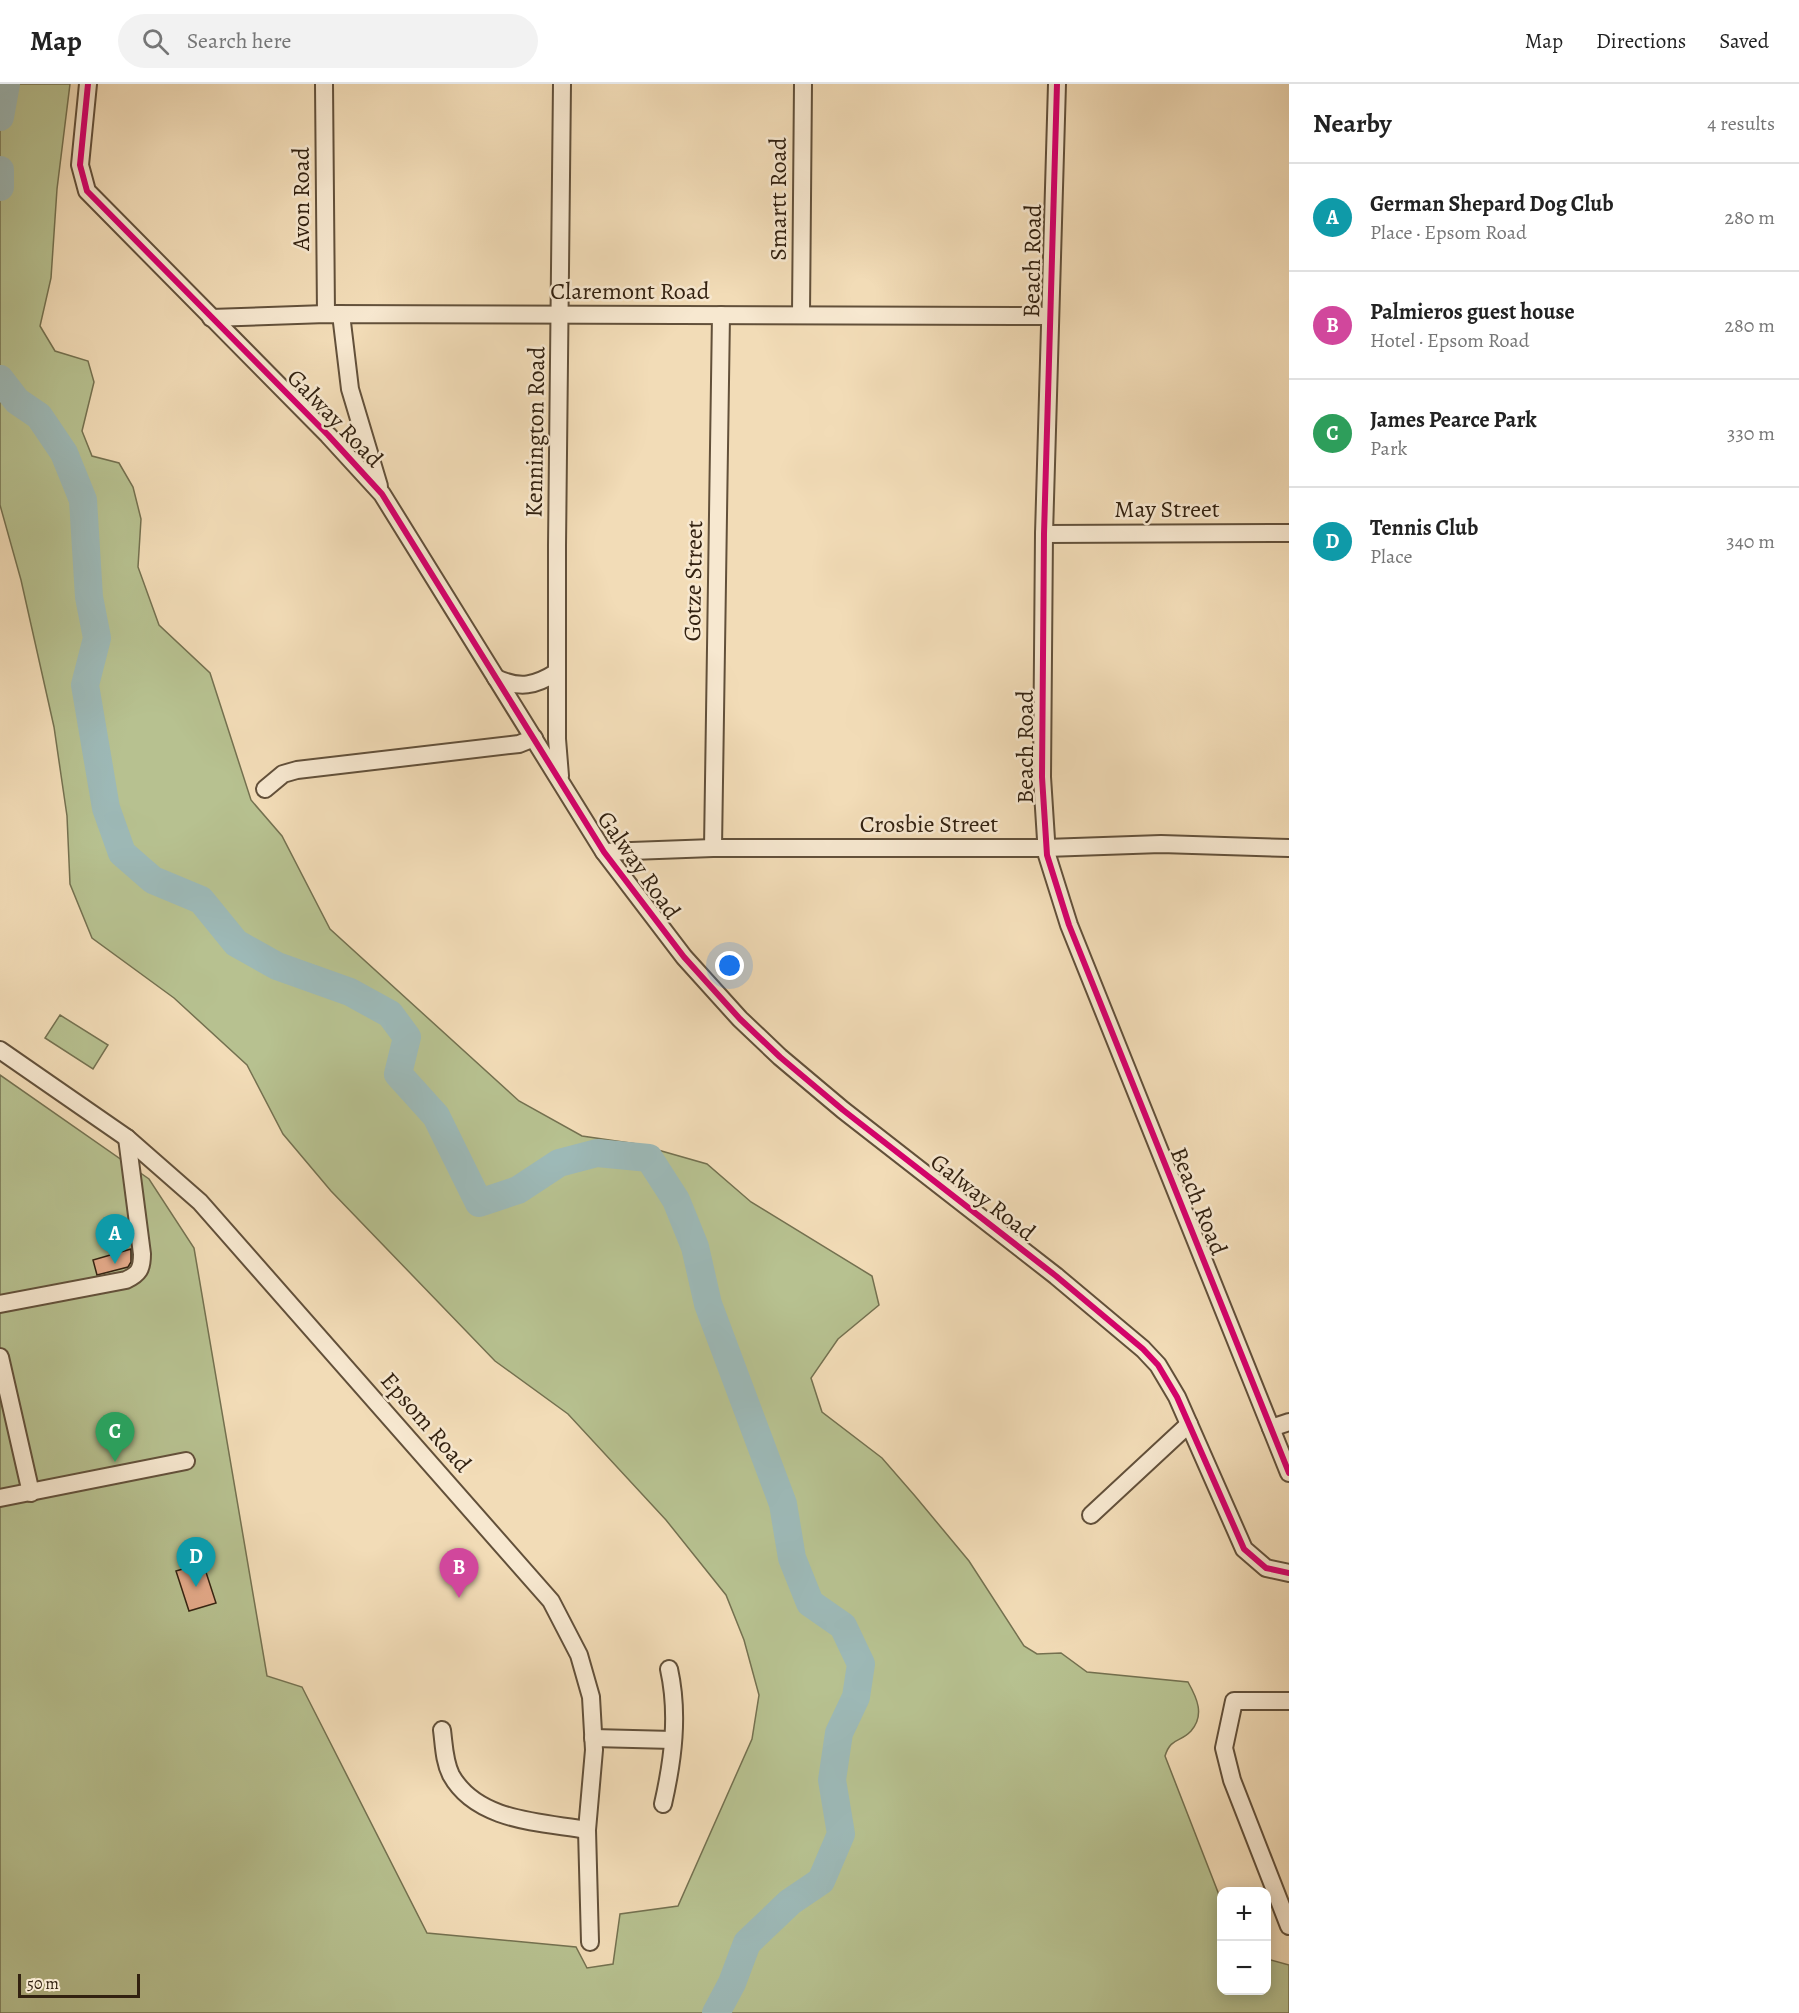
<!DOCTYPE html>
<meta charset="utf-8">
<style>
:root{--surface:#fff;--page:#f2f2f2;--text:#222;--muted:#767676;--line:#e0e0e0;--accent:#2563eb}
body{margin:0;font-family:Alegreya,serif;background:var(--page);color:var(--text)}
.controls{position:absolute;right:18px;bottom:18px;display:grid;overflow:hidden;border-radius:12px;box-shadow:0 3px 15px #0003}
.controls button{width:54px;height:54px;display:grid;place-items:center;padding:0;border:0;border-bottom:2px solid var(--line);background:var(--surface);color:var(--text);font:30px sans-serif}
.scale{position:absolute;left:18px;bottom:15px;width:122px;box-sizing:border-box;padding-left:6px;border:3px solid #322110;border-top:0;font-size:16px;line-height:21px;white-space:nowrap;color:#322110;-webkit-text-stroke:4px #f7e8d0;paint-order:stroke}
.you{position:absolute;left:730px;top:882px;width:21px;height:21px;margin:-15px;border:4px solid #fff;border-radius:50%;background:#1a73e8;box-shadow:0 0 0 9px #1a73e833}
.badge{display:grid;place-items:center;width:39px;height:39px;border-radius:50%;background:var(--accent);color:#fff;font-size:20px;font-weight:700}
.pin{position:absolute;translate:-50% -50px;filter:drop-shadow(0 2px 3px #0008)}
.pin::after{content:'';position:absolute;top:32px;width:21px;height:18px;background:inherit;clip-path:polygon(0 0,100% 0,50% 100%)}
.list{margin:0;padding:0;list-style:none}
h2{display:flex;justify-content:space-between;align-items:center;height:78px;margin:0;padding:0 24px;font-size:26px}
h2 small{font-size:20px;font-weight:400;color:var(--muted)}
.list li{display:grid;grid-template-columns:39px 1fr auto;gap:18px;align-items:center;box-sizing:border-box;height:108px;padding:0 24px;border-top:2px solid var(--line)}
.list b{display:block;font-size:22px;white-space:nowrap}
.list p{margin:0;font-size:20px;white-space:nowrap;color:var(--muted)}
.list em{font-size:20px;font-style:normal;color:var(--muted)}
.icon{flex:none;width:33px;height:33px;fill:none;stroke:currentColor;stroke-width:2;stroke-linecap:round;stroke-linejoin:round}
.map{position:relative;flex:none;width:1289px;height:1929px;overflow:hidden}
header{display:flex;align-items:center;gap:36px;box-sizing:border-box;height:84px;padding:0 30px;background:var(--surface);border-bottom:2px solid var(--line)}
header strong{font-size:28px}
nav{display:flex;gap:33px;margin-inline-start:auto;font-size:21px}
.search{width:420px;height:54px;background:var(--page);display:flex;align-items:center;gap:15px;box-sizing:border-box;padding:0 21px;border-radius:33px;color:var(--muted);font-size:22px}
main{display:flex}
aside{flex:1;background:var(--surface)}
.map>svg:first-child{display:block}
.green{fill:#b7c190;stroke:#747150;stroke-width:1.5}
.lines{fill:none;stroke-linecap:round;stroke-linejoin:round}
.river{stroke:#9db9b7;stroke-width:28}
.building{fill:#e5aa8a;stroke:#322110;stroke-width:1.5}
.minor-casing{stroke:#62503a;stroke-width:20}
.minor{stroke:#f7e8d0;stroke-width:16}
.cycleway-casing{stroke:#f7e8d0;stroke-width:10}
.cycleway{stroke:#d6006c;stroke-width:6}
.labels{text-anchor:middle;stroke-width:5;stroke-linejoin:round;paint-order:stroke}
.street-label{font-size:24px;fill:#322110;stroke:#f7e8d0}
</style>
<header>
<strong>Map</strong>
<div class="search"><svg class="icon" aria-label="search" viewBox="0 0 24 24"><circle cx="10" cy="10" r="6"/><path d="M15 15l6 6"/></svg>Search here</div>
<nav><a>Map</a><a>Directions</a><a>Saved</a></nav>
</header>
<main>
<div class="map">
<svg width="1289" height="1929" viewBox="0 0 1289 1929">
<rect width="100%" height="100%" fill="#f2dcb7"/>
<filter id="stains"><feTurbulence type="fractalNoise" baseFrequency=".00333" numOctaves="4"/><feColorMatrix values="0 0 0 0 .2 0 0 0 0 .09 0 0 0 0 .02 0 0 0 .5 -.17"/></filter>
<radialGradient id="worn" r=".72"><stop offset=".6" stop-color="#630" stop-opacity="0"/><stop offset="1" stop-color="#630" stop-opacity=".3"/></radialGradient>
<!-- green -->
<g class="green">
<path d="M0,0h70l-13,105 -6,89 -11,48 15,25 33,10 6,21 -12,49 10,25 27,7 14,24 8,32 -3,48 21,58 51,48 41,127 31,36 48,93 189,172 63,35 55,8 70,20 44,38 121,74 7,29 -41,34 -27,39 11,34 60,46 33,38 54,65 55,85 13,8 24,-1 26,19 101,10c9,16 17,33 3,49 -11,12 -20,6 -26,25l56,144 1,90h44l1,-31 22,6v48h-1289v-938l149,104 45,69 73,428 35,11 125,246 149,14 11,21 26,-4 7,-50 58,-8 74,-167 7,-44 -15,-55 -18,-45 -60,-75 -98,-106 -73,-53 -164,-170 -48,-57 -36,-69 -73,-67 -82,-60 -22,-54 -3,-68 -13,-89 -33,-147 -21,-75z"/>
<polygon points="60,931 108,961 93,985 45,954"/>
</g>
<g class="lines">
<!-- river -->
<g class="river">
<polyline points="0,33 6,0"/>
<polyline points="0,86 0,103"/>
<polyline points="0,295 17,317 39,332 64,369 83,416 89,513 97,554 85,601 106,724 122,769 153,796 201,816 236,859 277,882 350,908 390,930 407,953 398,990 436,1032 479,1119 518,1106 559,1079 597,1069 649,1074 676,1116 695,1163 708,1220 783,1420 792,1474 810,1519 843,1542 861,1580 856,1613 839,1649 832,1696 841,1750 821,1797 790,1818 747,1859 732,1899 716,1929"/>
</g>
</g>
<!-- building -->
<g class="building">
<polygon points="131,1165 131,1178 128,1183 97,1191 93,1176"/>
<polygon points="203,1479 216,1519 189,1527 176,1487"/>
</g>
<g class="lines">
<!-- minor casing -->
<g class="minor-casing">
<g id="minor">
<polyline points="88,0 80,81 87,107 328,351 382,410 604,768 684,873 740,935 780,973 843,1026 1056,1192 1143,1265 1158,1281 1177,1313 1244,1465 1266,1484 1289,1489"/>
<polyline points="324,0 326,230"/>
<polyline points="1057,0 1044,450 1042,693 1047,771 1069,841 1289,1389"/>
<polyline points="341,230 350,305 379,402"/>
<polyline points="801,230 803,0"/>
<polyline points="211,234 326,230 1049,232"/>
<polyline points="1044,450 1289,449"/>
<path d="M496,594c24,11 39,8 61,-6"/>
<polyline points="560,692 557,655 557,462 562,0"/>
<polyline points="265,705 283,690 297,686 519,660 534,654"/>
<polyline points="713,764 721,231"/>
<polyline points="604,768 713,764 1046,764 1161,760 1289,764"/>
<polyline points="0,966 127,1054 200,1118 551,1517 579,1571 591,1613 594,1666 587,1746 590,1858"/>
<path d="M0,1220l126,-24c13,-6 16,-11 16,-26l-15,-116"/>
<polyline points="0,1273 31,1409"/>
<polyline points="1271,1344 1289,1338"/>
<polyline points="0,1414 186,1377"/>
<polyline points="1091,1431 1189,1340"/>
<polyline points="1289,1617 1234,1617 1224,1664 1232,1696 1289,1842"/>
<path d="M442,1646c2,15 2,31 9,45 26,47 91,47 136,55"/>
<polyline points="593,1654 673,1656"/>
<path d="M663,1720c10,-44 16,-90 6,-135"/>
</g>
</g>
<!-- minor -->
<use href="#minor" class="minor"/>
<!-- cycleway casing -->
<g class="cycleway-casing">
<g id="cycleway">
<polyline points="88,0 80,81 87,107 328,351 382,410 604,768 684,873 740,935 780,973 843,1026 1056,1192 1143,1265 1158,1281 1177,1313 1244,1465 1266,1484 1289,1489"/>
<polyline points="1057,0 1044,450 1042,693 1047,771 1069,841 1289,1389"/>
</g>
</g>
<!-- cycleway -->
<use href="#cycleway" class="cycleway"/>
</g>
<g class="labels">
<!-- street labels -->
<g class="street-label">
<text transform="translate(301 115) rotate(-90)" y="8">Avon Road</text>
<text transform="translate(778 115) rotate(-90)" y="8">Smartt Road</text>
<text transform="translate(1032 177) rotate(-89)" y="8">Beach Road</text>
<text x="630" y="215">Claremont Road</text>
<text transform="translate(335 334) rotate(46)" y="8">Galway Road</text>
<text transform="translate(535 348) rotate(-89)" y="8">Kennington Road</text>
<text x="1167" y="433">May Street</text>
<text transform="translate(693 497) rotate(-89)" y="8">Gotze Street</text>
<text transform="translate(1025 663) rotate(-90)" y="8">Beach Road</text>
<text x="929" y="748">Crosbie Street</text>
<text transform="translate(639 781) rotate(55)" y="8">Galway Road</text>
<text transform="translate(983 1113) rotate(38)" y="8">Galway Road</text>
<text transform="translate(1199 1117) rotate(68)" y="8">Beach Road</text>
<text transform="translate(426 1338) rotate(49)" y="8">Epsom Road</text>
</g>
</g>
<rect width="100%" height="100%" filter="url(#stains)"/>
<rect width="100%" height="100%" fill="url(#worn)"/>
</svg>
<div class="controls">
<button>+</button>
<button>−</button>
</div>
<div class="scale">50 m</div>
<div class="you"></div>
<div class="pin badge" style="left:115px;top:1180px;background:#0f9aa8">A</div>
<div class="pin badge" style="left:459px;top:1514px;background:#d1479c">B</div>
<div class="pin badge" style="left:115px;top:1378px;background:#2e9e5b">C</div>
<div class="pin badge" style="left:196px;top:1503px;background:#0f9aa8">D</div>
</div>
<aside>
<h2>Nearby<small>4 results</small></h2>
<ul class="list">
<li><span class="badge" style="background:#0f9aa8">A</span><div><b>German Shepard Dog Club</b><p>Place · Epsom Road</p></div><em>280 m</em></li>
<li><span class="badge" style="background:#d1479c">B</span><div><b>Palmieros guest house</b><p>Hotel · Epsom Road</p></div><em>280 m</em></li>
<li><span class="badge" style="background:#2e9e5b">C</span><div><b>James Pearce Park</b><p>Park</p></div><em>330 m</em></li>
<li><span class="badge" style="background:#0f9aa8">D</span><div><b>Tennis Club</b><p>Place</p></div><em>340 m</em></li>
</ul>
</aside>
</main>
